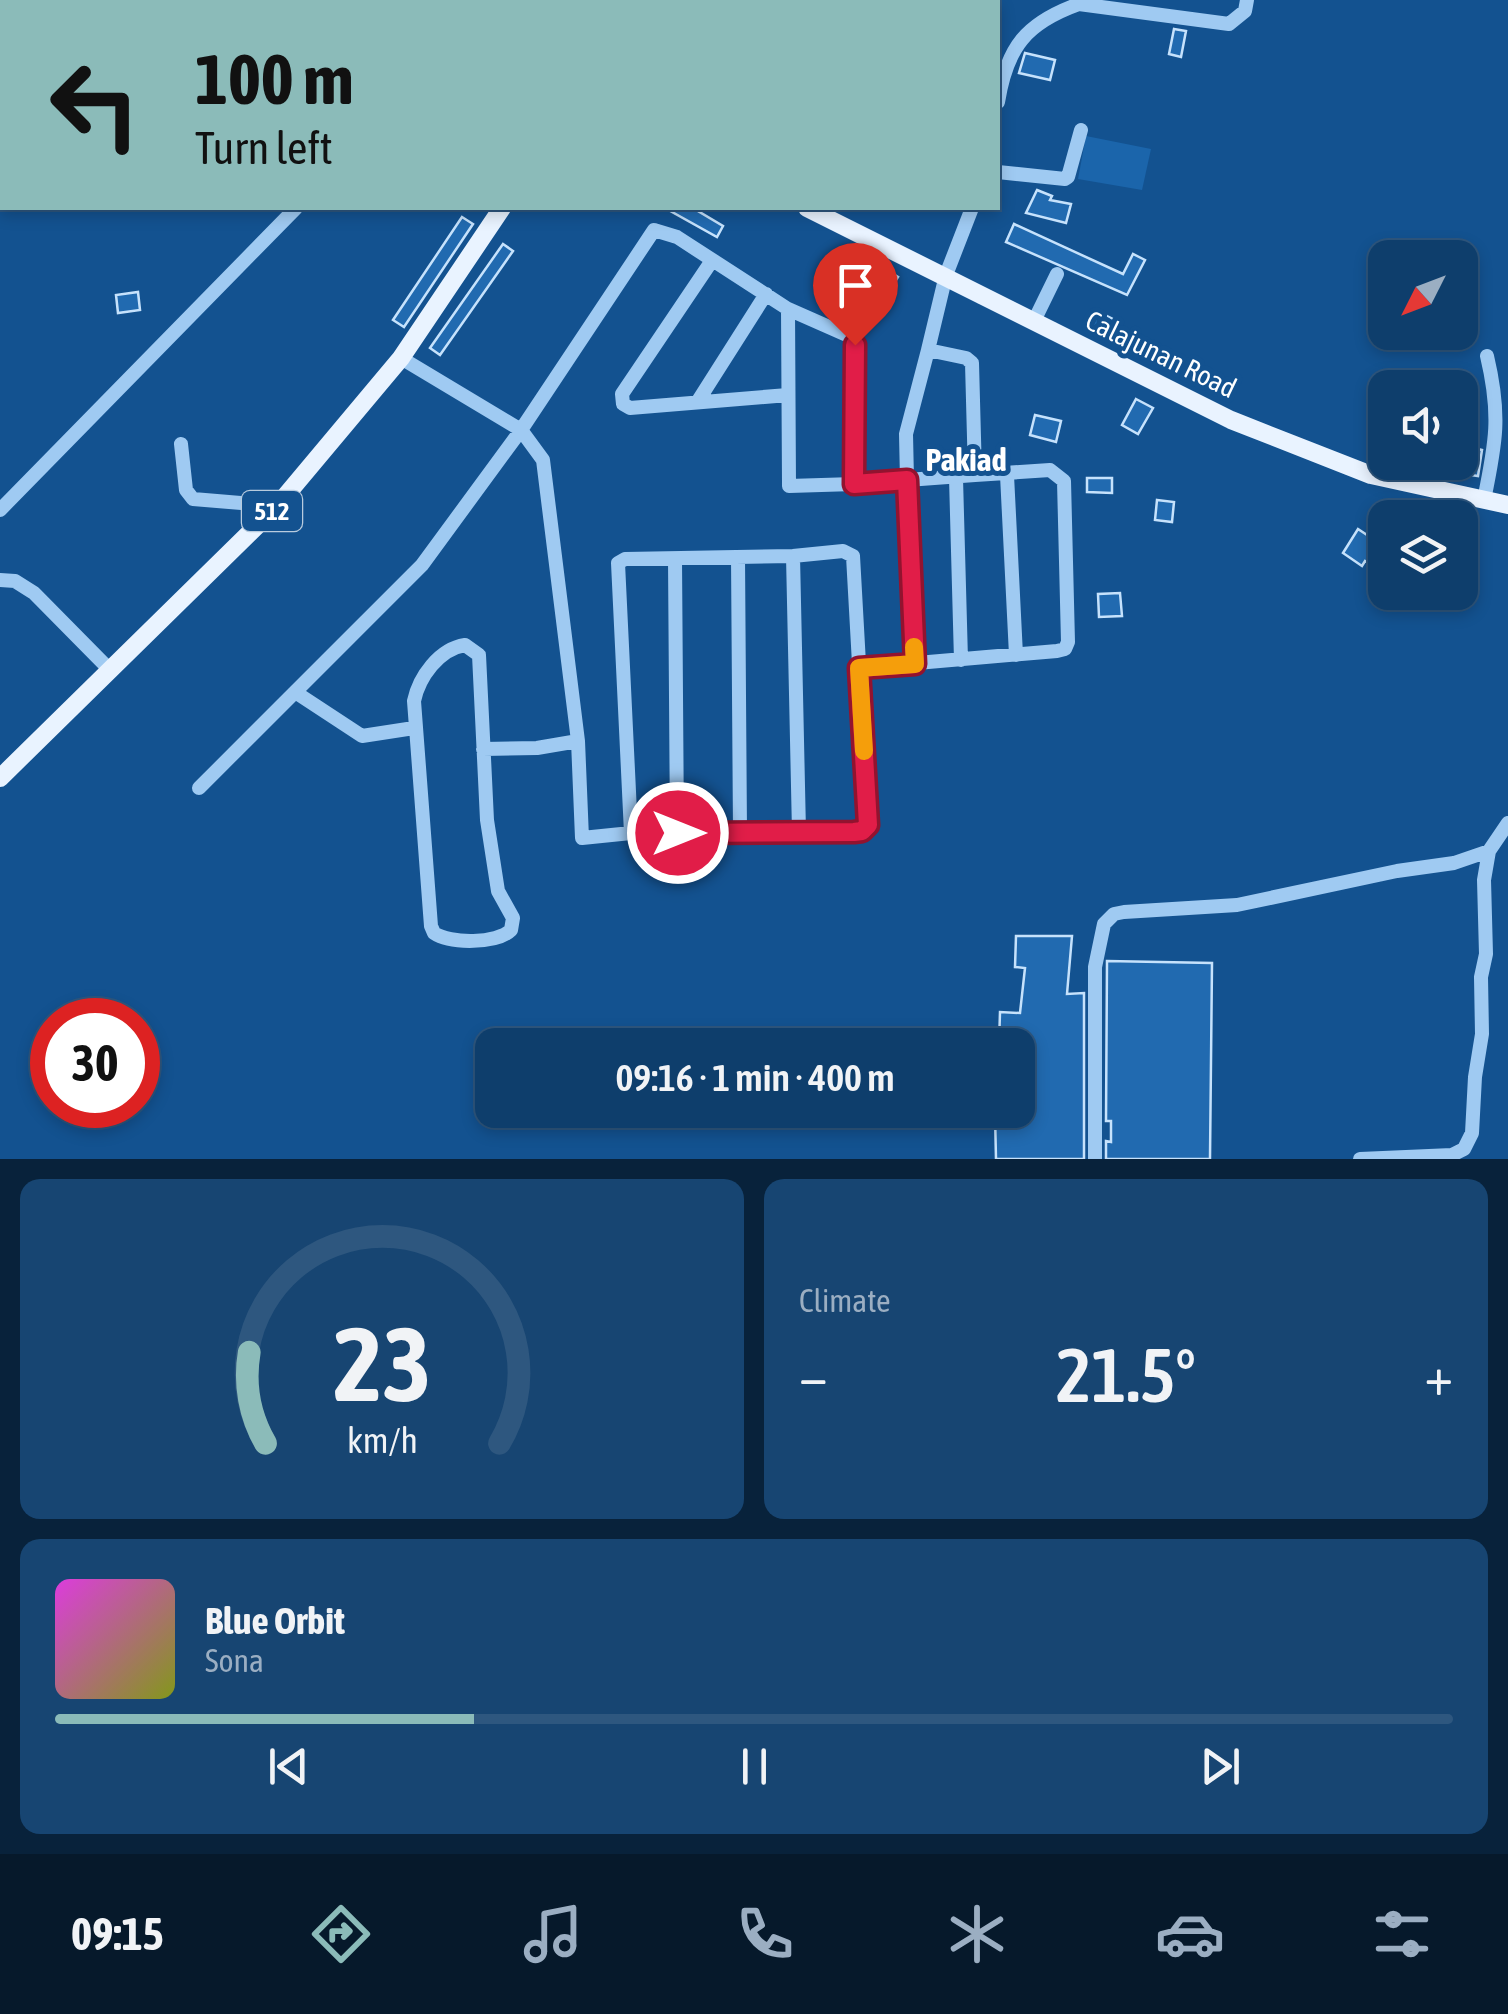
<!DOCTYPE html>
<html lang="en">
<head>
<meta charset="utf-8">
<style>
	:root { --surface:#0e3e6c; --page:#174572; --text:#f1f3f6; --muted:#9baec2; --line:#2e577f; --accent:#8bbbb9 }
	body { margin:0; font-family:"Asap Condensed",sans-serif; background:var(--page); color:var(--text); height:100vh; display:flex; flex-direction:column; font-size:38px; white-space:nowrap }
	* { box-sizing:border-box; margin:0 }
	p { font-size:32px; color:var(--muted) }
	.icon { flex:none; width:55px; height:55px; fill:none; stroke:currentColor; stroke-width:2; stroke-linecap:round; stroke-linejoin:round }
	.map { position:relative; height:1159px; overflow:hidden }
	.sheet { display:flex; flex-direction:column; gap:20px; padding:20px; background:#08223b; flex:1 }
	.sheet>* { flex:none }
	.hud { position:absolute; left:0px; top:0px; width:1000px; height:210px; box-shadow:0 5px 15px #0003,0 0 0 2px var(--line); background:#8bbbb9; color:#111; overflow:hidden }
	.needle { width:65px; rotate:228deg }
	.fabs { position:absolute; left:1368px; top:240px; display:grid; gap:20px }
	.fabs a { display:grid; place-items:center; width:110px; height:110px; border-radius:20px; background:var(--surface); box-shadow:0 5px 15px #0003,0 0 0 2px var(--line); font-size:50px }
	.speed { position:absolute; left:30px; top:998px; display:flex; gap:20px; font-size:50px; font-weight:700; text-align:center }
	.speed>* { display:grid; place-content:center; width:130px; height:130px; border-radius:50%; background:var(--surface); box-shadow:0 5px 15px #0003,0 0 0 2px var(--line); line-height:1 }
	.speed .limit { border:15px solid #d22; background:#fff; color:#111 }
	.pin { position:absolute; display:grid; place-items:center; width:85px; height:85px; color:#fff; margin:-102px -42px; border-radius:50% 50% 50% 0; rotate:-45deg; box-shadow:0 0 10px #0007 }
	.pin .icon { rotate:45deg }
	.me { position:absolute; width:110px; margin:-55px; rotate:90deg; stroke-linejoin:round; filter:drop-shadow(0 0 8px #0008) }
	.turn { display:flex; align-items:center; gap:35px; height:210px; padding:0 30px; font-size:45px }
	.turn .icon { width:130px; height:130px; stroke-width:2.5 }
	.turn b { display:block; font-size:70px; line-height:85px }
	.big { font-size:75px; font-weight:600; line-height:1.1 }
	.sheet .card { flex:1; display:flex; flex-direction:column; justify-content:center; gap:15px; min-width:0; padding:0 35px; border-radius:20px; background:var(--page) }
	.sheet .dial { align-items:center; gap:0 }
	.dial svg { height:260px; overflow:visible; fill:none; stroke:var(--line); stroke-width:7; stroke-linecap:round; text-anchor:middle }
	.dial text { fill:var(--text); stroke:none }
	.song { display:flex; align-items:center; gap:30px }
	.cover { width:120px; height:120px; border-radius:15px; background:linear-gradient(135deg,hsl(300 70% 55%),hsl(70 70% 35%)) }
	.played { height:10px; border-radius:5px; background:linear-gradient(90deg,var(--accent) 30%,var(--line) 30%) }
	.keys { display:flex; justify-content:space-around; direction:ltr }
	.heat { display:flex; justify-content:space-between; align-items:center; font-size:55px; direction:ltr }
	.sheet .tiles { flex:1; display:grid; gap:20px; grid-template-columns:1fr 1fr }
	.card:last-child { grid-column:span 2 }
	.trip { position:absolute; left:475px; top:1028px; width:560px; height:100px; border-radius:20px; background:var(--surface); box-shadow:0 5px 15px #0003,0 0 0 2px var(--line); font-weight:600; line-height:100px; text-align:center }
	.tabs { display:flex; height:160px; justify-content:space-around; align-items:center; background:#06192b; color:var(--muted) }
	.tabs .icon { width:70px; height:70px }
	.tabs .current { color:var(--accent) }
	.tabs b { font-size:45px; color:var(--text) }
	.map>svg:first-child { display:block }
	.green { fill:#1b65ab }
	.building { fill:#216ab0; stroke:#c6e2fc; stroke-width:2.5 }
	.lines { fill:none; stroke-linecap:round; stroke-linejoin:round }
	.minor { stroke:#9fcaf2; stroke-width:14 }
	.major { stroke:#e9f3ff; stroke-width:18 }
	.route-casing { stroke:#92132f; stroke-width:25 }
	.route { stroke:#e11d48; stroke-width:18 }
	.slow { stroke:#f59e0b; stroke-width:18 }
	.labels { text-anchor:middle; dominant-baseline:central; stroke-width:10; stroke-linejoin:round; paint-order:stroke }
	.shield { fill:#135290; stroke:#b8cbde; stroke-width:2.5 }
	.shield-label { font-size:25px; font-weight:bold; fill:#fff }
	.street-label { font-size:28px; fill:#fff; stroke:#135290 }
	.quarter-label { font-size:32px; font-weight:bold; fill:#fff; stroke:#135290 }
</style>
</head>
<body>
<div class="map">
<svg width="1508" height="1159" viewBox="0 0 1508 1159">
	<rect width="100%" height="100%" fill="#135290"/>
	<path class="green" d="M1086,136L1151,149L1142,190L1078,179Z"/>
	<path class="building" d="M1174,29L1186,31L1181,57L1169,54Z
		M1025,53L1055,60L1050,80L1019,73Z
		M1037,190L1052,196L1050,200L1071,204L1066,223L1026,213Z
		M665,208H700L698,211L723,226L717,237Z
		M462,217L473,224L404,327L393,320Z
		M1014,224L1123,274L1133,254L1145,260L1127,295L1006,242Z
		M503,244L513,251L440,355L430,348Z
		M865,257L898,277L876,312L843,292Z
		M138,292L140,310L118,313L116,295Z
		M1097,311L1115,320L1107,337L1089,329Z
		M1136,399L1153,408L1138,434L1122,425Z
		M1035,415L1061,421L1056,442L1030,435Z
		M1469,447L1482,450L1478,476L1464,474Z
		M1087,478H1112V493L1087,492Z
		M1157,500L1174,502L1172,522L1155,520Z
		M1358,529L1385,547V574L1365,561L1362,566L1343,553Z
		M1120,593L1122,616L1099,617L1098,594Z
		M1016,936H1072L1067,994L1084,993V1159H996L995,1114H1018V1045H999L1000,1012L1020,1013L1025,968L1015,967Z
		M1107,961L1212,963L1210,1159H1106V1141L1111,1142V1121H1106Z"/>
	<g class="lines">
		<path class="minor" d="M559,2V0
			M998,102C1007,47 1026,23 1079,4L1229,24L1245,11L1247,0
			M998,172L1065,179L1068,177L1081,130
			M711,262L622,394L623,404L630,408L788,395
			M1034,321L1057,274
			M928,350L906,434L907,480L975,475
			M401,358L521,430L543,460L578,741L582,838L631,833L862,831L868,825L853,556L843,551L793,556L625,559L618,563L631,833
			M698,401L766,294
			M181,444L186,490L193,499L277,506
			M1007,475L1016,655
			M956,478L961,660
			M854,484L907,480L915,664
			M1484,500C1496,442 1501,415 1487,356
			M0,510L296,208
			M793,556L799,832
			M738,557L740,832
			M675,559L677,833
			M0,580L15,581L34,593L109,669
			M465,645L479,655L487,820L498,891L513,918L511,930C497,944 450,944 434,933L431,926L414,701C419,677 439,649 465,645Z
			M859,668L1057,651L1065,649L1068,642L1064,481L1050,470L975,475L972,363L966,358L928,350L946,275L972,208
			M295,692L362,736L414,728
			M483,749L537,748L578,741
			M199,788L422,565L521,430L654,230L677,237L788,309L847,335L855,345L856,356L854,484L789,486L788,309
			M1095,1159V967L1104,924L1114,914L1124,912L1237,905L1397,871L1454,863L1489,851
			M1360,1159L1452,1155L1464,1149L1472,1133L1475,1077L1482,1034L1481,977L1486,954L1484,880L1489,851L1508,823"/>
		<path class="major" d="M384,0L389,2
			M727,2L732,0
			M807,208L1231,420L1371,475L1508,505
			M0,778L277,506L401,358L502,208"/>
	</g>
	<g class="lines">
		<g class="route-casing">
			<path id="route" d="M678,833L854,832L862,831L868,825L859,668L915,664L907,480L854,484L855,345"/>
		</g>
		<use href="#route" class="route"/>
		<path class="slow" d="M864,751L859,668L915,664L914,647"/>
	</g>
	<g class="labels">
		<rect class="shield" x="242" y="491" width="60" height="40" rx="8"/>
		<g class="shield-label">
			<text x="272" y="511">512</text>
		</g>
		<g class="street-label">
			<text transform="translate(1161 354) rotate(26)">Calajunan Road</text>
		</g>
		<g class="quarter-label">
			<text x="966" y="459">Pakiad</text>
		</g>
	</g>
</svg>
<div class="fabs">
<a><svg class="needle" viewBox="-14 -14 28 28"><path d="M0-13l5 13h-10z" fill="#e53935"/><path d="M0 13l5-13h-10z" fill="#9baec2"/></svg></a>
<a><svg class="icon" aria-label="sound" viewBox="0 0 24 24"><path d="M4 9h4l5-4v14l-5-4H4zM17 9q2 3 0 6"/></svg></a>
<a><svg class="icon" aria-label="layers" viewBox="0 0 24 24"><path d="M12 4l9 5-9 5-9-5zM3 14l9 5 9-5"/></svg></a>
</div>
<div class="speed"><div class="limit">30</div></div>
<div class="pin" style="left:855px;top:345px;background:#d93025"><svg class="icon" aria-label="arrive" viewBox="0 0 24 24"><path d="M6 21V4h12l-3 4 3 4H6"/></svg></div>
<svg class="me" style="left:678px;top:833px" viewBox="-20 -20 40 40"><circle r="17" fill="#e11d48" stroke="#fff" stroke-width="3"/><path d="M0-11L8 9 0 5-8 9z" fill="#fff"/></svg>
<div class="trip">09:16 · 1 min · 400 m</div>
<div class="hud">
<div class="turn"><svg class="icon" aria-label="left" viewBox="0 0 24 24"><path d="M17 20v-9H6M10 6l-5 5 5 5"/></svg><div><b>100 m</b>Turn left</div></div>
</div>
</div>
<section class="sheet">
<div class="tiles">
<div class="card dial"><svg viewBox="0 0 100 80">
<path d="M14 69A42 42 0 1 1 86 69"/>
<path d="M14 69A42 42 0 0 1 9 41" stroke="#8bbbb9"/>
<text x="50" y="56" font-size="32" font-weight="700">23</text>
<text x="50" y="72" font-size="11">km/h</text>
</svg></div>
<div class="card"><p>Climate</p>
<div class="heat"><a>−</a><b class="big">21.5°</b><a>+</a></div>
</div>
<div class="card">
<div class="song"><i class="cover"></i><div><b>Blue Orbit</b><p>Sona</p></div></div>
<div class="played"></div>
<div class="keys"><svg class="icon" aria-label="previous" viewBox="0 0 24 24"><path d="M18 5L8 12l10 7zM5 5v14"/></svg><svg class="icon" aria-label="pause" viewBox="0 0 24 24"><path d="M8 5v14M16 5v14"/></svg><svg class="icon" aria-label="next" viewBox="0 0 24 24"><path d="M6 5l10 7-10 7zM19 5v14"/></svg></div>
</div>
</div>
</section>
<nav class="tabs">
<b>09:15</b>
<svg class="icon current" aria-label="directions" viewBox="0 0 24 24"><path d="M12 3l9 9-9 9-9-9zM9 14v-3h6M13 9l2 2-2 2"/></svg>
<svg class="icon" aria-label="music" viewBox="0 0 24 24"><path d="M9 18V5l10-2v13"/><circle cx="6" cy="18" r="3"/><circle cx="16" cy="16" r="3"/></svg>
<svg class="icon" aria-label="phone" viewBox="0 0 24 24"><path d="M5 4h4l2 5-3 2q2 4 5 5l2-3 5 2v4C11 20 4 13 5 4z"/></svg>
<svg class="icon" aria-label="climate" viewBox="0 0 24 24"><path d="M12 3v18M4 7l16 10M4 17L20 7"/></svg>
<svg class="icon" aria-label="car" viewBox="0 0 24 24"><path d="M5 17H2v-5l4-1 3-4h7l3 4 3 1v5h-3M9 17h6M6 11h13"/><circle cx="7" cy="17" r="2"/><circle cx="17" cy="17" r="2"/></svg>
<svg class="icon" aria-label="filters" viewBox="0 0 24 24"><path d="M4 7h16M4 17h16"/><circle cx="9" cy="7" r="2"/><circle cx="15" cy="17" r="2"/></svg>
</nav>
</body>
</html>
